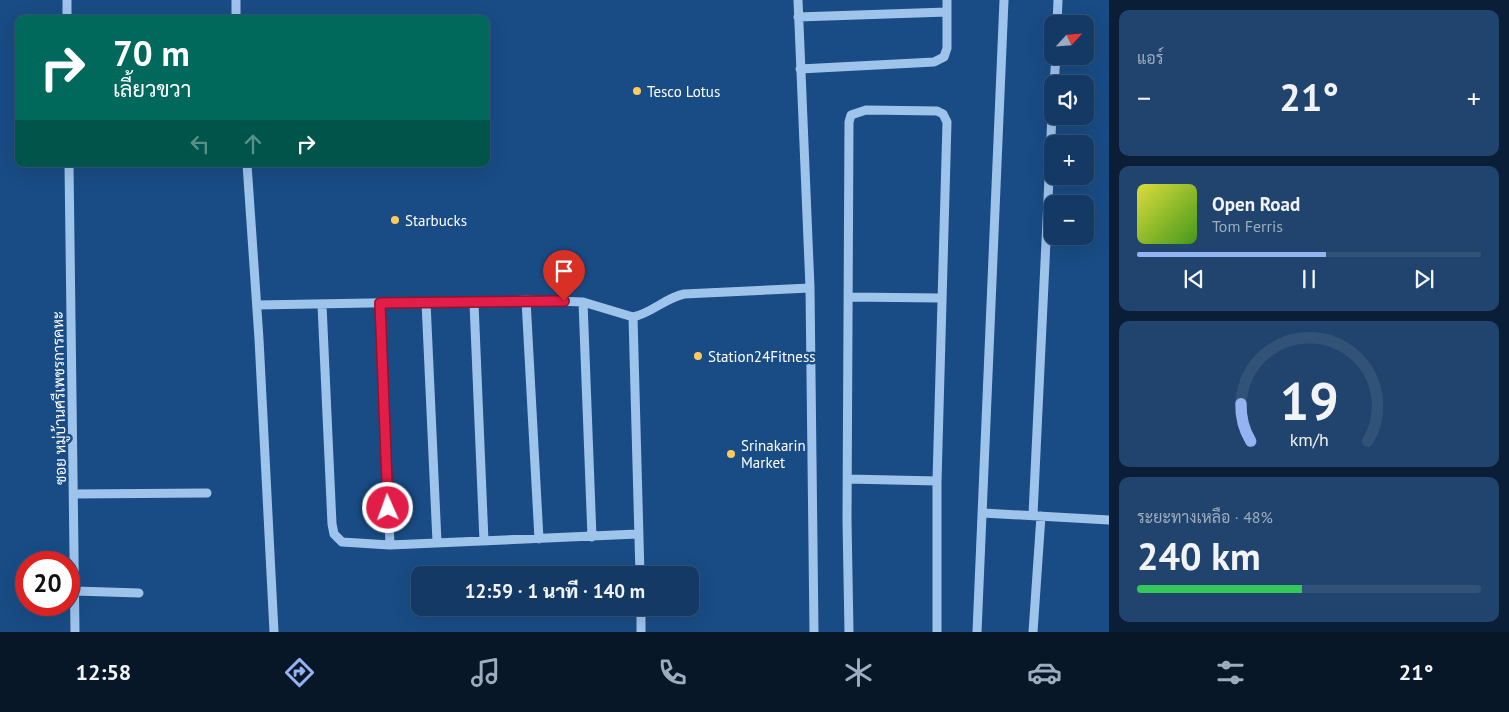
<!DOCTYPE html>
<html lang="th">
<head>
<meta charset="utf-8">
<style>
	:root { --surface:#133964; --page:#20446d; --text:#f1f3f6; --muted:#9dacbf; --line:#325378; --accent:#95b2f1 }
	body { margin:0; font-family:"PT Sans",Sarabun,sans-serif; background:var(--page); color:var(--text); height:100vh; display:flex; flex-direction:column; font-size:19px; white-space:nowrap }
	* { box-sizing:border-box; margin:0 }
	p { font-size:16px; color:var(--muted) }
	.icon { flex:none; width:28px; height:28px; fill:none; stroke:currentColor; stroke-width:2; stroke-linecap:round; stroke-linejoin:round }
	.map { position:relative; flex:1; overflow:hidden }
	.drawer { display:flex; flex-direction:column; gap:10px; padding:10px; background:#0a1f37; width:400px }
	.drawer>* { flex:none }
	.guide { position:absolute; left:15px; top:15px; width:475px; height:152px; border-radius:10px; box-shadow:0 5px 20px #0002,0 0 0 1px var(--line); background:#00695c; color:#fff; overflow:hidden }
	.needle { width:32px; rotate:64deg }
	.controls { position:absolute; left:1044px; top:15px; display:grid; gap:10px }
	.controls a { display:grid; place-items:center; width:50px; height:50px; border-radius:10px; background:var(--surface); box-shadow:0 5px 20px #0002,0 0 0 1px var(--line); font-size:25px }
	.speed { position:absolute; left:15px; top:551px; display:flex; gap:10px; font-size:25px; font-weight:700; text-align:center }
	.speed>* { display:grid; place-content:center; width:65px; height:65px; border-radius:50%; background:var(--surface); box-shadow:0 5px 20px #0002,0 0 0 1px var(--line); line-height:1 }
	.speed .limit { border:8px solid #d22; background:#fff; color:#111 }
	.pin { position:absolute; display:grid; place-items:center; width:42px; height:42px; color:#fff; margin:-51px -21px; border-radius:50% 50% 50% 0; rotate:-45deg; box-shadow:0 0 5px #0007 }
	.pin .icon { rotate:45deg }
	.me { position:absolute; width:55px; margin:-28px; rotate:358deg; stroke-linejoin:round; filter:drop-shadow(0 0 4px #0008) }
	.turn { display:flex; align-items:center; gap:18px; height:105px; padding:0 15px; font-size:22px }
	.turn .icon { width:65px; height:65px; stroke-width:2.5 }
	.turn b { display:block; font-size:35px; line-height:42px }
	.lanes { display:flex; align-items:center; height:48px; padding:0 15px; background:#0003; justify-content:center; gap:25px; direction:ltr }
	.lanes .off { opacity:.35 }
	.big { font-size:38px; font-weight:800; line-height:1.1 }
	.drawer .tile { flex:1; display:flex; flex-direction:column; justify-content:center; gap:8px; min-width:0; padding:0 18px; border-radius:10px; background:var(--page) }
	.drawer .dial { align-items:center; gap:0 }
	.dial svg { height:130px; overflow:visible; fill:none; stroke:var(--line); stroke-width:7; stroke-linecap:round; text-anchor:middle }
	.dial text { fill:var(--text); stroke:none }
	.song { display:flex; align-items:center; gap:15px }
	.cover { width:60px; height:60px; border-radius:8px; background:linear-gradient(135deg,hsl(60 70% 55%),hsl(100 70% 35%)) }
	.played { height:5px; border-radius:2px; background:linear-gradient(90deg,var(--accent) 55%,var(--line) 55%) }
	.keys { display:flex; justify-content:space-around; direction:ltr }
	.heat { display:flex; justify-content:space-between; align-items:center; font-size:28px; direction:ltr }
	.charge { height:8px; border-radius:4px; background:linear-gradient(90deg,#34c759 48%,var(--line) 0) }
	.trip { position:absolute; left:411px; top:566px; width:288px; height:50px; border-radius:10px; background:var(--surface); box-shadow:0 5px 20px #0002,0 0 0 1px var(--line); font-weight:800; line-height:50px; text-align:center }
	.menu { display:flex; height:80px; justify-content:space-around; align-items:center; background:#081728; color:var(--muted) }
	.menu .icon { width:35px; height:35px }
	.menu .active { color:var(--accent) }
	.menu b { font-size:22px; color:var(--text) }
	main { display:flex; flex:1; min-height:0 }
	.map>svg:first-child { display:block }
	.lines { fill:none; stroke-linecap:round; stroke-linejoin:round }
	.minor { stroke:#9fc4ec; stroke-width:9 }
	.route-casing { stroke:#92132f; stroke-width:12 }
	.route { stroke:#e11d48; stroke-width:9 }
	.poi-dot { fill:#ffca5a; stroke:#194c85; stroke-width:2 }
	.labels { text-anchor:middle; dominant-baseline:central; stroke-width:5; stroke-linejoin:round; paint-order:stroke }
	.poi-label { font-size:15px; fill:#fff; stroke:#194c85; text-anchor:start }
	.street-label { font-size:15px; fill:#fff; stroke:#194c85 }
</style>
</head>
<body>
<main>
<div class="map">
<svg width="1109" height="632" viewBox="0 0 1109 632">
	<rect width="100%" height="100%" fill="#194c85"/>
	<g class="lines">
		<path class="minor" d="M67,0V19
			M236,0V19
			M798,17L947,12
			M1057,24L1058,0
			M800,69L934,62L944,57L947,48V0
			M1054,84L1056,56
			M69,164L75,632
			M247,164L259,339L274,632
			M810,288L814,632
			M848,297L941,298
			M526,300L539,539
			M426,302L437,542
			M583,302L592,537
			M380,303L390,545
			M474,303L484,541
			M257,305L426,302L474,303L526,300L583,302L633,317
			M322,305L332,524L334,534L342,542L390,545L637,534
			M848,479L937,481
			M74,494L207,493
			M983,513L1109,520
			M1033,515L1052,115
			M640,575L633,317C652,313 665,298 684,294L810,288L798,0
			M75,591L139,593
			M641,608V632
			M849,632L847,520L849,122L851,115L866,110L937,111L943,114L947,122L937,481V632
			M977,632L1004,0
			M1033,632L1041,516"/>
	</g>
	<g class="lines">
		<g class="route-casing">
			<path id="route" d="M388,508L380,303L564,301"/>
		</g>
		<use href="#route" class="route"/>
	</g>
	<g class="poi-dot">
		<circle cx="637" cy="91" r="5"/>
		<circle cx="395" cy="220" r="5"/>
		<circle cx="698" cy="356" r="5"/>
		<circle cx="731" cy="454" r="5"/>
	</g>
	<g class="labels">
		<g class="poi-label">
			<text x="647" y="91">Tesco Lotus</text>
			<text x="405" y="220">Starbucks</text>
			<text x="708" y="356">Station24Fitness</text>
			<text x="741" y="445">Srinakarin<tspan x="741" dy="17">Market</tspan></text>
		</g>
		<g class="street-label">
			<text transform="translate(59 398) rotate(-91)">ซอย หมู่บ้านศรีเพชรการคหะ</text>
		</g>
	</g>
</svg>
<div class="controls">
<a><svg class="needle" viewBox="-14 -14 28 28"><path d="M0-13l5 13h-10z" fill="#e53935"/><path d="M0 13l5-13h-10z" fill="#9dacbf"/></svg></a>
<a><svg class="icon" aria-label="sound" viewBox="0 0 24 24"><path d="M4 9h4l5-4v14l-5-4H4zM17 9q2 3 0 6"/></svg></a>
<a>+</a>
<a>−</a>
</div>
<div class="speed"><div class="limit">20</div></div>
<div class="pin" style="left:564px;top:301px;background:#d93025"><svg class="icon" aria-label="arrive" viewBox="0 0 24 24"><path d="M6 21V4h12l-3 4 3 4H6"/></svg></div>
<svg class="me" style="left:388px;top:508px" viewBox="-20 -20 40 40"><circle r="17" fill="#e11d48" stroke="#fff" stroke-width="3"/><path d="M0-11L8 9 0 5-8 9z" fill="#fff"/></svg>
<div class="trip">12:59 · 1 นาที · 140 m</div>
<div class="guide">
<div class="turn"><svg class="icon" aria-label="right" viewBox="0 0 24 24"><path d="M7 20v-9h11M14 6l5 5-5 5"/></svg><div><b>70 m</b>เลี้ยวขวา</div></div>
<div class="lanes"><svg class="icon off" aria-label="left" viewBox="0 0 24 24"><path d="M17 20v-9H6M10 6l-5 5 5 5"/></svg><svg class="icon off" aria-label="ahead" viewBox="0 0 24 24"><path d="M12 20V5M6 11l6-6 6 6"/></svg><svg class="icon" aria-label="right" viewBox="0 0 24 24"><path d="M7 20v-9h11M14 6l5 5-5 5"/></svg></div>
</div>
</div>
<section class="drawer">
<div class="tile"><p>แอร์</p>
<div class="heat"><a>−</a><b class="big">21°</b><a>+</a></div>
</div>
<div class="tile">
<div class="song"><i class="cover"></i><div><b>Open Road</b><p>Tom Ferris</p></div></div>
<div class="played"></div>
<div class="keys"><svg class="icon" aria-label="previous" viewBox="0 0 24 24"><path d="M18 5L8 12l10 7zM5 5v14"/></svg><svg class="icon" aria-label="pause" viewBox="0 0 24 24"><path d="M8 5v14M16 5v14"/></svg><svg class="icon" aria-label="next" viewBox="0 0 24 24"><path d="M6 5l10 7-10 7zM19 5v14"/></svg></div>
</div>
<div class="tile dial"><svg viewBox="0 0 100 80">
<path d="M14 69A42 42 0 1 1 86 69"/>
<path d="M14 69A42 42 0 0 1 8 46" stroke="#95b2f1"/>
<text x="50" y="56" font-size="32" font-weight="700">19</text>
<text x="50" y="72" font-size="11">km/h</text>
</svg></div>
<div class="tile"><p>ระยะทางเหลือ · 48%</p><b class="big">240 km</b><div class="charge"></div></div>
</section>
</main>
<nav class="menu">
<b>12:58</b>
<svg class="icon active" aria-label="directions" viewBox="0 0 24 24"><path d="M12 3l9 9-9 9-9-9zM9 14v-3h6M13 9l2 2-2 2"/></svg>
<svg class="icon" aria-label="music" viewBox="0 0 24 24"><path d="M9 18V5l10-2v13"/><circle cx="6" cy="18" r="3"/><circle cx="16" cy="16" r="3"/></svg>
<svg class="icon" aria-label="phone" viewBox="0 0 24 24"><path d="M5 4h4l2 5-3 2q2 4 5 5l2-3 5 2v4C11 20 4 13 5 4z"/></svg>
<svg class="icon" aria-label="climate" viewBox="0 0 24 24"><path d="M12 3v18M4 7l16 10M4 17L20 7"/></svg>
<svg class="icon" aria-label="car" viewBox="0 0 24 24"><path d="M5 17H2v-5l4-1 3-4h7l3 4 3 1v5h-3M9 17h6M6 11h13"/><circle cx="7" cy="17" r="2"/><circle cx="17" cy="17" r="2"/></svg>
<svg class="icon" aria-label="filters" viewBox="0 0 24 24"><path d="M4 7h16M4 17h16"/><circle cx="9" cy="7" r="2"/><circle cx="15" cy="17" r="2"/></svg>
<b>21°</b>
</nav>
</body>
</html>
